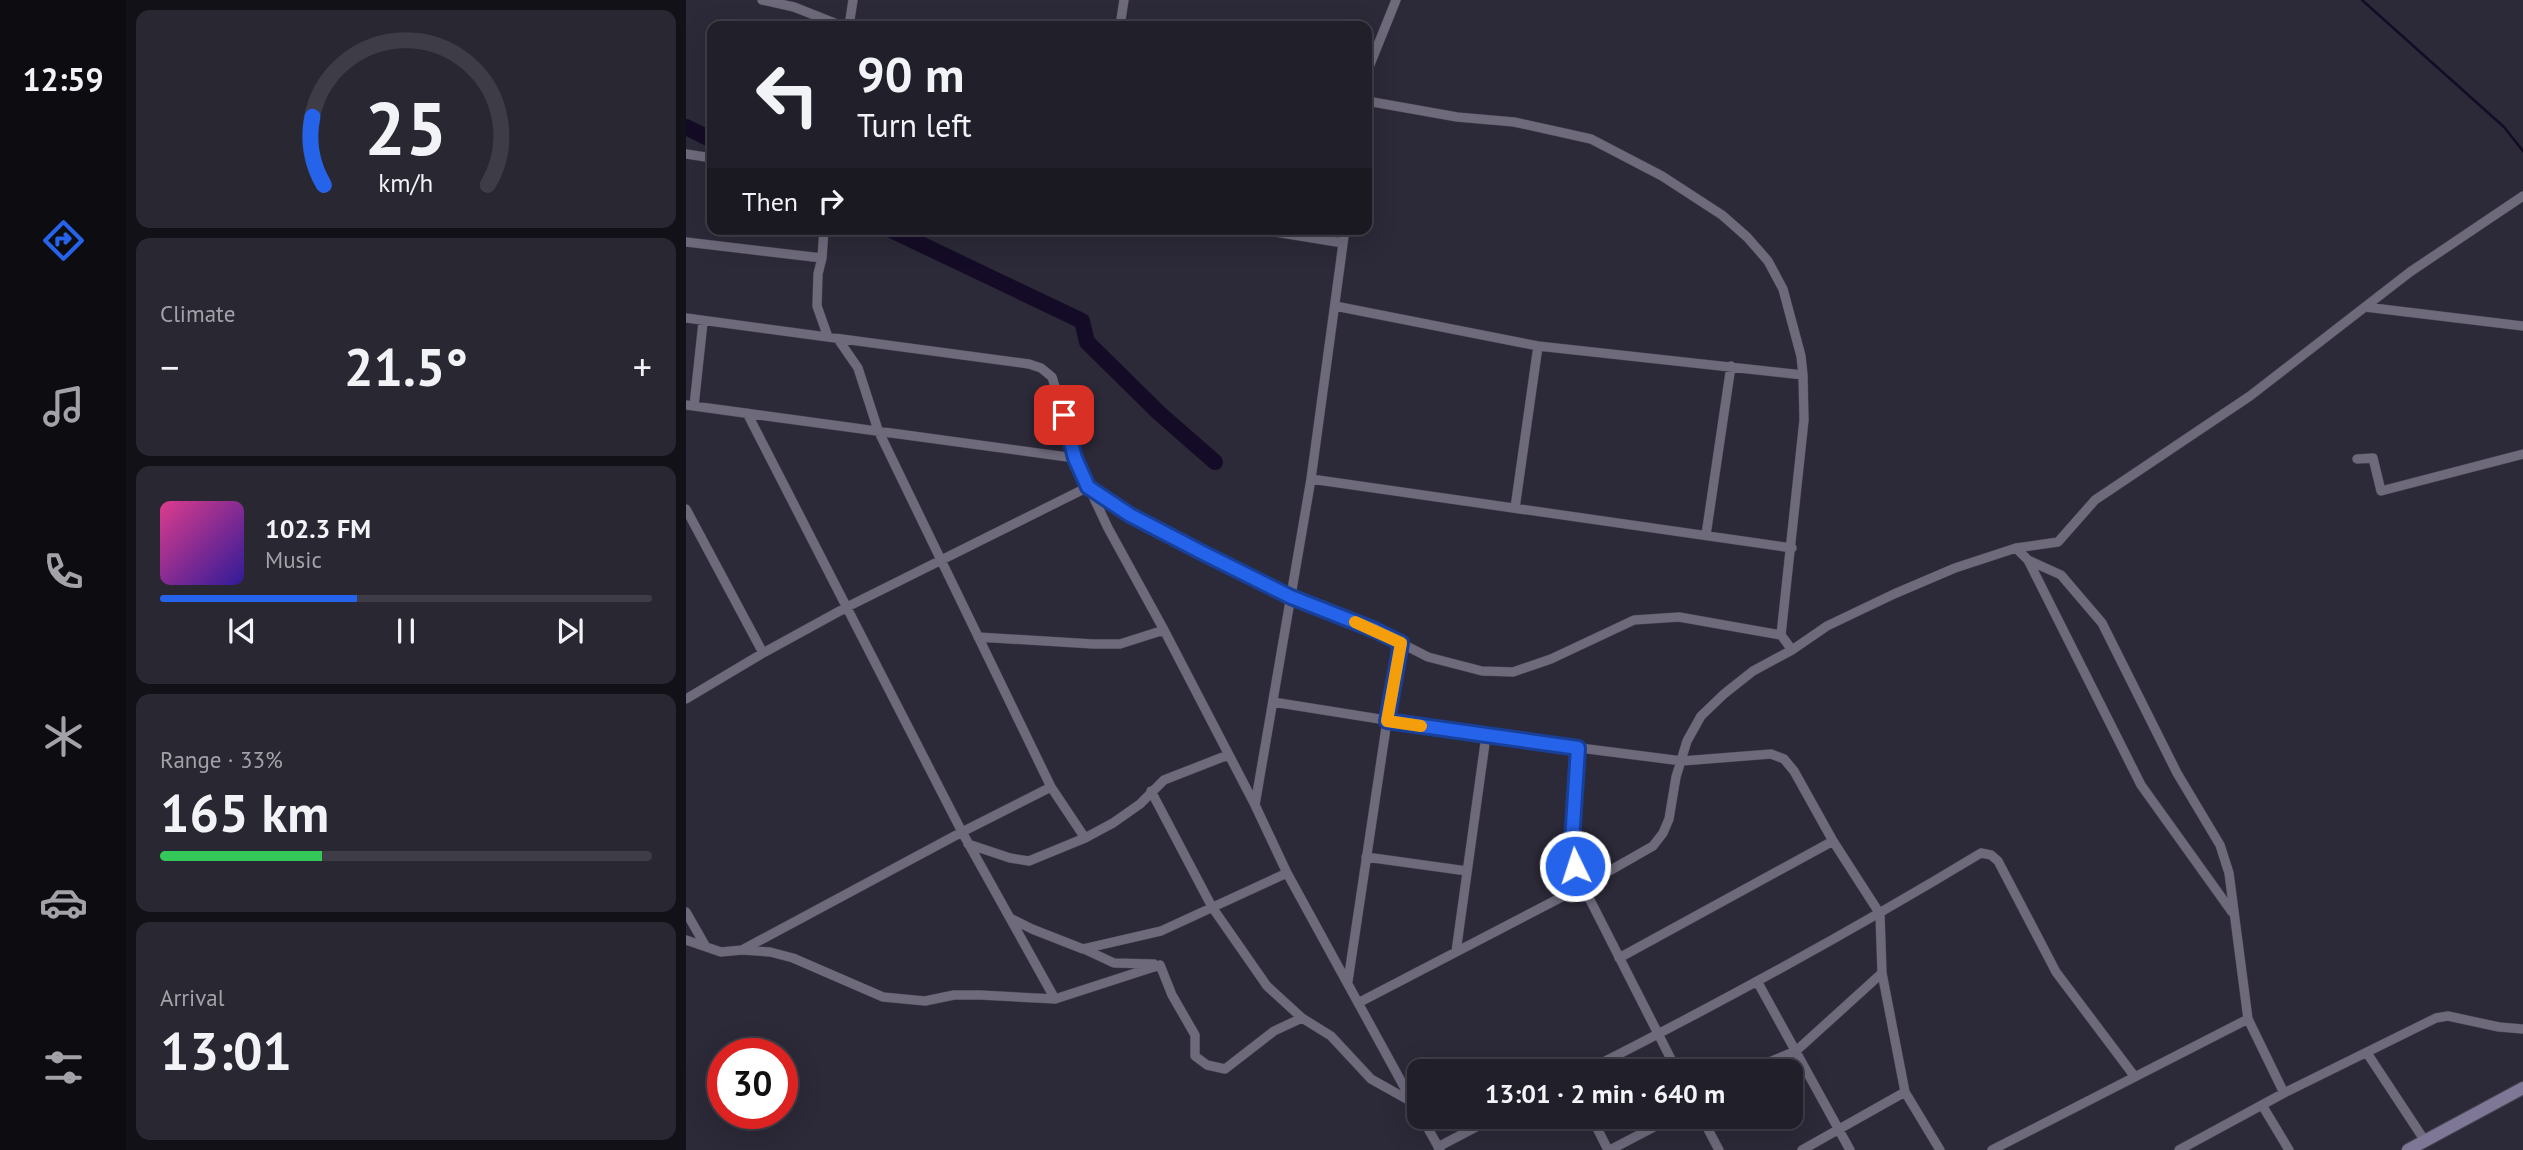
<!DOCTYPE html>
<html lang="en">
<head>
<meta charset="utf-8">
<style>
	:root { --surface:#211f2a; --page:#292732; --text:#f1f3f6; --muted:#a2a2a8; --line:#3e3d47; --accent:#2563eb }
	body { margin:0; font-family:"PT Sans",sans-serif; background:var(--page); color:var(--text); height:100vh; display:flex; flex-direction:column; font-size:26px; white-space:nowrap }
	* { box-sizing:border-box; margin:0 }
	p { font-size:23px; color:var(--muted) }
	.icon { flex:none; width:38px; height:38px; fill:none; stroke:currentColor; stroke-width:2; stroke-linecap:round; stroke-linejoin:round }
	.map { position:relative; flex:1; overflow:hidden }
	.drawer { display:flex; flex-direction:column; gap:10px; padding:10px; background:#121117; width:560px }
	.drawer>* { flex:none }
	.guide { position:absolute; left:21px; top:21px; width:665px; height:214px; border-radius:14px; box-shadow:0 7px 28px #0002,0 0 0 2px var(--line); background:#211f2a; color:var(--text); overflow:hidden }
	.speed { position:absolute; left:21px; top:1038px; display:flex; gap:14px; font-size:35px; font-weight:700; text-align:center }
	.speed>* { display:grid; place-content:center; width:91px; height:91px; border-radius:50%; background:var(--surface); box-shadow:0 7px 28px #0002,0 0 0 2px var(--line); line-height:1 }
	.speed .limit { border:10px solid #d22; background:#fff; color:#111 }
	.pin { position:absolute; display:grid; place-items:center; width:60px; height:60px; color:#fff; margin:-30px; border-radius:14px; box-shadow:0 4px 10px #0006 }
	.me { position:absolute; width:77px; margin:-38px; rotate:356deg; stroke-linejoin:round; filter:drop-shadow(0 0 5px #0008) }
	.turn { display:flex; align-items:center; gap:24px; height:147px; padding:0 35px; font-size:32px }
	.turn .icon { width:91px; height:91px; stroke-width:2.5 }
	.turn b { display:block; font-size:49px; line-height:60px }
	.then { display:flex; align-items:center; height:66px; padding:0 35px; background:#0003; gap:14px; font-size:26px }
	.big { font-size:52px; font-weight:600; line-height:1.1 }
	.drawer .card { flex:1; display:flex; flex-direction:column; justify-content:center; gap:10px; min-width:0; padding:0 24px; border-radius:14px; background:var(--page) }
	.drawer .dial { align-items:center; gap:0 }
	.dial svg { height:182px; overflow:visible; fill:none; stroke:var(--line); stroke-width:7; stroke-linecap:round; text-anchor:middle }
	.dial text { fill:var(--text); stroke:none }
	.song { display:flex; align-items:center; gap:21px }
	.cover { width:84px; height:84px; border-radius:10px; background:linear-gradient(135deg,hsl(330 70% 55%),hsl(250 70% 35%)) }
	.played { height:7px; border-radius:4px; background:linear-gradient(90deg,var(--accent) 40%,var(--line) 40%) }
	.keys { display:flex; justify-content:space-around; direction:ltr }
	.heat { display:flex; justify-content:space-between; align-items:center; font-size:38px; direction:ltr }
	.charge { height:10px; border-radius:5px; background:linear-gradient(90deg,#34c759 33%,var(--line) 0) }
	.trip { position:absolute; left:721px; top:1059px; width:396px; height:70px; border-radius:14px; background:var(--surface); box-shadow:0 7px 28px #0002,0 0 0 2px var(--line); font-weight:600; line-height:70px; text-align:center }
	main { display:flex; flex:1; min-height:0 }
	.tab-bar { display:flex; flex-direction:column; width:126px; justify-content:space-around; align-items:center; background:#0d0c11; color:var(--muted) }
	.tab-bar .icon { width:49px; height:49px }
	.tab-bar .selected { color:var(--accent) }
	.tab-bar b { font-size:32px; color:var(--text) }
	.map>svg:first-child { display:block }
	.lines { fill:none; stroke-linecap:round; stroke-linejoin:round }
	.stream { stroke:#140c26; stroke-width:2.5 }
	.river { stroke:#140c26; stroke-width:16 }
	.street-casing { stroke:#494653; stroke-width:10 }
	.secondary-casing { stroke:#494653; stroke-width:14 }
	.street { stroke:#6e6a7c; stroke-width:9 }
	.secondary { stroke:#7e7796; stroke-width:12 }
	.route-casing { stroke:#184099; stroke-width:18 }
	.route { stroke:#2563eb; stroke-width:12 }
	.slow { stroke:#f59e0b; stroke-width:12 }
</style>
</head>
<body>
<main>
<nav class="tab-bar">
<b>12:59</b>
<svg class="icon selected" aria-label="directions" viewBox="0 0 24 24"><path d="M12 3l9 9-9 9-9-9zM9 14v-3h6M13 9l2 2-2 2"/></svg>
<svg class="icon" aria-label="music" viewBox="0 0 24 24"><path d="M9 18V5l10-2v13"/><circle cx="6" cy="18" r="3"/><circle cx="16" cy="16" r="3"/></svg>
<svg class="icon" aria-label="phone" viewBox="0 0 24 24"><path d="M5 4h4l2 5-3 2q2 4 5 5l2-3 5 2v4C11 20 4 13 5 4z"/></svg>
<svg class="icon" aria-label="climate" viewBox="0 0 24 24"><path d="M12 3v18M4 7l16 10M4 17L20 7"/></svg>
<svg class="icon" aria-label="car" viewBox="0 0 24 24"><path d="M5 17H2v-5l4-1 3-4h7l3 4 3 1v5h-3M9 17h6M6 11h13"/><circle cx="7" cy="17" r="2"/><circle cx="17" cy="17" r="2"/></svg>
<svg class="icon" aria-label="filters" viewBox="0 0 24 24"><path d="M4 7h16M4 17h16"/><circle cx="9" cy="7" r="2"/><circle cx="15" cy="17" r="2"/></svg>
</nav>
<section class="drawer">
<div class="card dial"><svg viewBox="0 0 100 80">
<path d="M14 69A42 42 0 1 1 86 69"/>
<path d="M14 69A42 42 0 0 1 9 39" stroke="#2563eb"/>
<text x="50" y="56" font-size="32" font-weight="700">25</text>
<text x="50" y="72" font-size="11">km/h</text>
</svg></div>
<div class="card"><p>Climate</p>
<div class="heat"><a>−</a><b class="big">21.5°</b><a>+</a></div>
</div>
<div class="card">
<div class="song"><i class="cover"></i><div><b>102.3 FM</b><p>Music</p></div></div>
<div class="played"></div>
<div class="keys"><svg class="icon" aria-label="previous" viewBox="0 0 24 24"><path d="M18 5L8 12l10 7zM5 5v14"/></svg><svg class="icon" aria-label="pause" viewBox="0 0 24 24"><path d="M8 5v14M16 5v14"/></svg><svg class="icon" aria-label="next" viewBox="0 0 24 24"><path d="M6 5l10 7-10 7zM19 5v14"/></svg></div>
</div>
<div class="card"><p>Range · 33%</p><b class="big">165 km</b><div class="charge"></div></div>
<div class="card"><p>Arrival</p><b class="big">13:01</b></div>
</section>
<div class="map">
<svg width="1837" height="1150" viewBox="0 0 1837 1150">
	<rect width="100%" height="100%" fill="#2c2938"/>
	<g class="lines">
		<path class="stream" d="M1676,0L1818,127L1837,151"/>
		<path class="river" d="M0,127L26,140
			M203,229L396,321L401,342L473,413L529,462"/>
		<g class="street-casing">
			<path id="street" d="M76,0L108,7L156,26
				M163,26L167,0
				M434,26L438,0
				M681,72L710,0
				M681,101L771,117L828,122L905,139L976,176L1036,215L1061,237L1082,261L1097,289L1115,356L1117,375L1118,420L1095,635L1106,650
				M0,154L26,158
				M138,229L136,258L132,274L131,306L142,337
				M570,229L657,243
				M0,242L136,258
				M649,306L852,346L1117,375
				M1679,307L1837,326
				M0,318L343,364L355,368L366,377L384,435L389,458L422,528L478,630L569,805L601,873L733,1114
				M152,339L172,368L192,430L365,787L399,838
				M0,405L389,458
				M8,406L17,322
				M61,413L276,832L369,999
				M1671,459L1687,458L1695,491L1837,454
				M625,479L1106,548
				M829,508L852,346
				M0,509L77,653
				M1020,535L1045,366
				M1330,548L1342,560L1375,575L1416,623L1491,773L1534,845L1543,873L1562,1019
				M1342,560L1455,785L1546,912
				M292,637L407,644H434L478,630
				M0,699L77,653L161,607L402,487L444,515L605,597L689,630L742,657L796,671L827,672L865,659L948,620L993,617L1095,635
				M587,702L800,736L996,761L1085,754L1098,759L1108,771L1147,841L1194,914L1196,973L1219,1092L1254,1150
				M892,748C889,795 879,842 897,886L991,1071
				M465,791L526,907L581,986L616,1018L645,1036L685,1079L726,1102
				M569,805L625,479L659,229
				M282,844L324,858L343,861L399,838L427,823L454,804L478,780L542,755
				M680,857L781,871
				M0,912L20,947
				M324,918L346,929L397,949L475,931L601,873
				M0,940L35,952L56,950L276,832L365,787
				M398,949L428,963L468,964
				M56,950L84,952L107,958L197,997L239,1001L268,995H294L369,999L474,965
				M770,952L800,736
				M933,958L1147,841
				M474,965L486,995L509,1035V1056L521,1065L539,1069L588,1031L616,1018
				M662,981L701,721L715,644
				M1071,981L1164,1150
				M672,1003L897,886L967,846L977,833L983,819L990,777L1001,741L1015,716L1038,694L1067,671L1106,650L1141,626L1208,594L1269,568L1330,548L1372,542L1409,500L1564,396L1724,272L1837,196
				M1681,1053L1739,1141
				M900,1071C1034,1003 1166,931 1295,853L1305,855L1312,861L1370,972L1449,1077
				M1061,1071L1110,1051L1196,973
				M1576,1105L1603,1150
				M735,1116L754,1150
				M905,1116L922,1150
				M1015,1116L1033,1150
				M752,1147L811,1116
				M924,1150L989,1116
				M1116,1150L1219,1092
				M1306,1150L1562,1019L1598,1093
				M1493,1150L1598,1093L1750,1018L1762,1016L1813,1027L1837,1029"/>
		</g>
		<g class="secondary-casing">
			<path id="secondary" d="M1722,1150L1837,1088"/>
		</g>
		<use href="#street" class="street"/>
		<use href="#secondary" class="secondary"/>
	</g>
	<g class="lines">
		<g class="route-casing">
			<path id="route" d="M378,415L389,458L402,487L444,515L517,553L605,597L689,630L715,643L701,721L892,748L886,841L889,866"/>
		</g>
		<use href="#route" class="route"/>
		<path class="slow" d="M669,622L715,643L701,721L735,726"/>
	</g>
</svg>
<div class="speed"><div class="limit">30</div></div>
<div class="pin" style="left:378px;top:415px;background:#d93025"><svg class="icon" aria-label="arrive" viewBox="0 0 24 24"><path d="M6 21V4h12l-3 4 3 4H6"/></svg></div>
<svg class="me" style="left:889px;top:866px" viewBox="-20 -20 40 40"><circle r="17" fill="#2563eb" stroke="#fff" stroke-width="3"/><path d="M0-11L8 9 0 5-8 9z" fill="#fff"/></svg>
<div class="trip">13:01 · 2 min · 640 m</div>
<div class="guide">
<div class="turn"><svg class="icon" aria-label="left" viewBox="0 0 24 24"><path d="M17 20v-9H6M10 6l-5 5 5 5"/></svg><div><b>90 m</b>Turn left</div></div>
<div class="then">Then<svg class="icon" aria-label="right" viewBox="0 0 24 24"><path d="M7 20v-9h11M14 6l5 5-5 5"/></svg></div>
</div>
</div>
</main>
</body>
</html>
